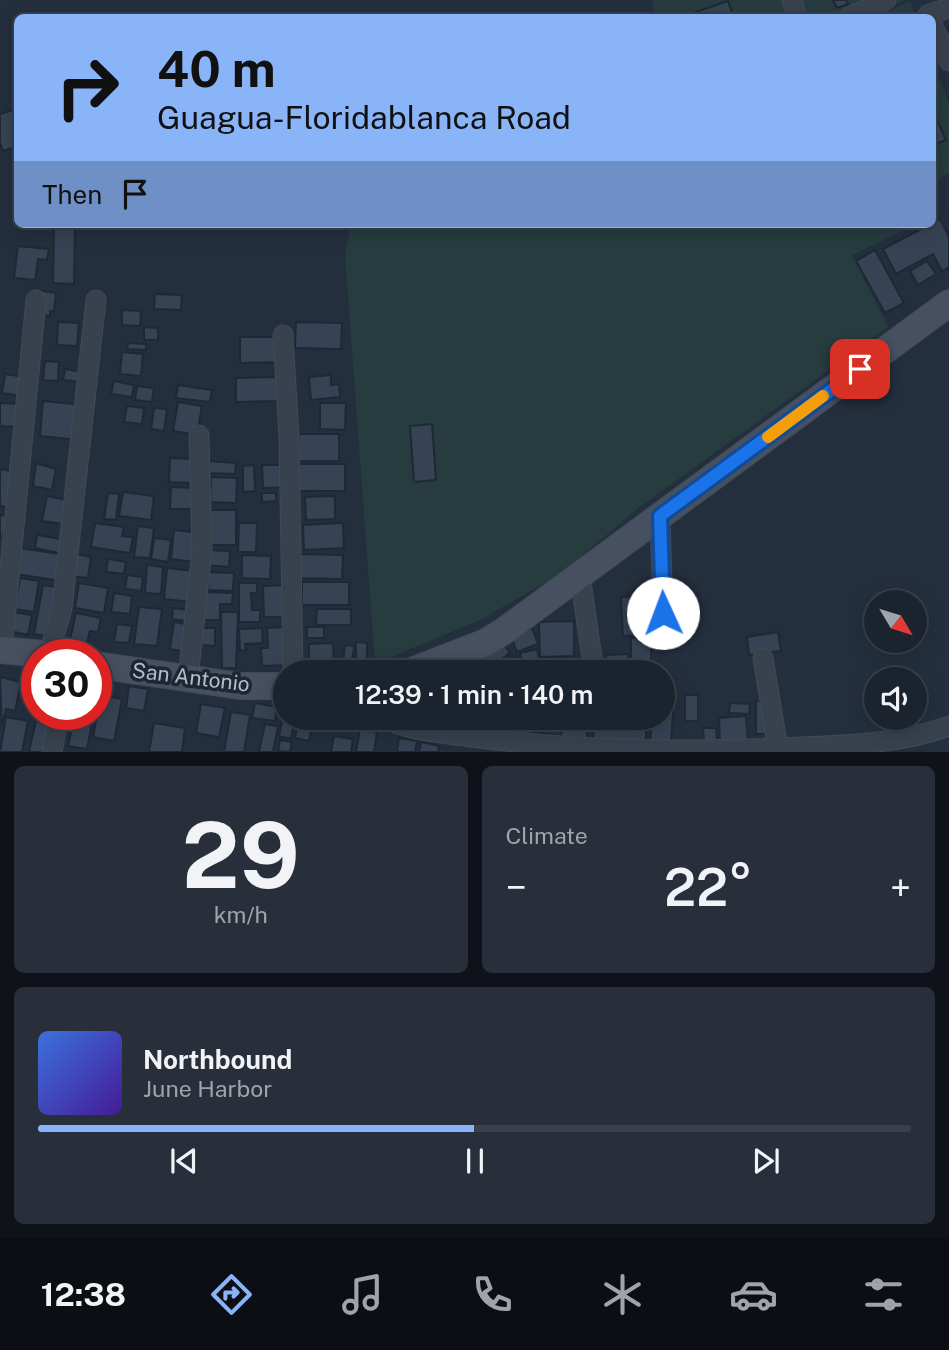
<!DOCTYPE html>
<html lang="en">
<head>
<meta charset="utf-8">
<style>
	:root { --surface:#1b232e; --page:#282f3a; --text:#f1f3f6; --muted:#a0a4aa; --line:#39404a; --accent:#8ab4f8 }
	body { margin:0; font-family:"Public Sans",sans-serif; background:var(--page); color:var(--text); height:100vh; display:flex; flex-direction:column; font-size:26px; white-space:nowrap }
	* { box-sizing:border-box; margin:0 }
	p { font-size:23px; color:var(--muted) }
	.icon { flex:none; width:38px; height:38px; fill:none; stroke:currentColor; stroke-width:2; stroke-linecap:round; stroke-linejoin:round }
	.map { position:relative; height:752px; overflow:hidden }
	.drawer { display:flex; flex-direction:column; gap:14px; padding:14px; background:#0f1319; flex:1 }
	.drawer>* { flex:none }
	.banner { position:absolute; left:14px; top:14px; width:922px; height:214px; border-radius:10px; box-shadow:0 4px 18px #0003,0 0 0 2px var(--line); background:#8ab4f8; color:#111; overflow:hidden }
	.needle { width:46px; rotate:128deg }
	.buttons { position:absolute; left:864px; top:590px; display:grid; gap:14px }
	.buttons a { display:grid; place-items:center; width:63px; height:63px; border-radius:50%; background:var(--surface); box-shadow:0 4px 18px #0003,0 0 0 2px var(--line); font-size:35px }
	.speed { position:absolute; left:21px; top:639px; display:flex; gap:14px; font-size:35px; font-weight:700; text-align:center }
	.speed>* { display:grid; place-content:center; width:91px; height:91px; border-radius:50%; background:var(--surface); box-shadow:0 4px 18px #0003,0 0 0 2px var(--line); line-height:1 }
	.speed .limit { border:10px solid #d22; background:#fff; color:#111 }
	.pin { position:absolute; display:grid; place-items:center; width:60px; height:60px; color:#fff; margin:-30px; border-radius:14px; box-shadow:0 4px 10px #0006 }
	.me { position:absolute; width:77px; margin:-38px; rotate:358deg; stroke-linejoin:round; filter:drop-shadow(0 0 5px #0008) }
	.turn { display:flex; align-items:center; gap:24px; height:147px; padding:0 28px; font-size:32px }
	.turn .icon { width:91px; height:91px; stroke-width:2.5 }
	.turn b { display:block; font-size:49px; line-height:60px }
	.then { display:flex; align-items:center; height:66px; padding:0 28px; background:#0003; gap:14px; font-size:26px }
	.big { font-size:52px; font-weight:600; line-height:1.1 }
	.drawer .widget { flex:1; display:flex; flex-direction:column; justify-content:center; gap:10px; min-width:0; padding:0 24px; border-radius:10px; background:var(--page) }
	.drawer .dial { align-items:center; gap:0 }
	.dial b { font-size:91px; line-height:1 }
	.song { display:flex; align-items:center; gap:21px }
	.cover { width:84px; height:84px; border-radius:10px; background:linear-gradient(135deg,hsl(220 70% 55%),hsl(260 70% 35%)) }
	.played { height:7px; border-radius:4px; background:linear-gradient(90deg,var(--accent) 50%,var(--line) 50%) }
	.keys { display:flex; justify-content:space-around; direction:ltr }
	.heat { display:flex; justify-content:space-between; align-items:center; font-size:38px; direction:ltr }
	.drawer .tiles { flex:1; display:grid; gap:14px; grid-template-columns:1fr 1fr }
	.widget:last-child { grid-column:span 2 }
	.trip { position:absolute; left:273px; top:660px; width:402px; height:70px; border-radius:35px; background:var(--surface); box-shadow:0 4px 18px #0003,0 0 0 2px var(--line); font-weight:600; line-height:70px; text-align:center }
	.tab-bar { display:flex; height:112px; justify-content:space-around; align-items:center; background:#0b0e12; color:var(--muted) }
	.tab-bar .icon { width:49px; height:49px }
	.tab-bar .current { color:var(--accent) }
	.tab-bar b { font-size:32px; color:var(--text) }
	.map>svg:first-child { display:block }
	.green { fill:#263c3f }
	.building { fill:#364354; stroke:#1f2835; stroke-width:2 }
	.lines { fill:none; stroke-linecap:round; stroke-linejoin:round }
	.street-casing { stroke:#414a57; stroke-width:21 }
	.secondary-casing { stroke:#414a57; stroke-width:28 }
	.street { stroke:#38414e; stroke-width:19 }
	.secondary { stroke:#465061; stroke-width:26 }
	.route-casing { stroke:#114b97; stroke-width:18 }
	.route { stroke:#1a73e8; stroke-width:12 }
	.slow { stroke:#f59e0b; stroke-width:12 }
	.labels { text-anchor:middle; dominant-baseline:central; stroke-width:7; stroke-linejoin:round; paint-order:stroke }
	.street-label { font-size:21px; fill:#b4bcc9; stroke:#1d2633 }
</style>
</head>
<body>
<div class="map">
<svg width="949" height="752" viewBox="0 0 949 752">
	<rect width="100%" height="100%" fill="#242f3e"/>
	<path class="green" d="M653,0H904L869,18L653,17Z
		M910,1L916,17H877Z
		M933,61L949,104V173L933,181Z
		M351,224H917L852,255L888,327L637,509L562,573L480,620L375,664L345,255Z"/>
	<path class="building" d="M833,0H846L848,4L837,8Z
		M728,1L734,18H681V17Z
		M13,110L18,124V146L3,151L0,142V114Z
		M933,110L946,140L933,145Z
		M940,219L949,237V267L942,271L933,254L896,274L883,249Z
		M54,225L75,226L74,284L53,283Z
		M18,246L49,249L47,260L38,259L35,280L14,278Z
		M875,250L904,303L885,313L856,261Z
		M927,261L936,274L918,285L910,271Z
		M42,291L56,293L54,311H50V316L40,315Z
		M155,294L182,295L181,310L154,309Z
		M122,310L141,311L140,326L122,325Z
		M58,322L79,323L77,346L57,345Z
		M296,322L342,323L341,349L295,348Z
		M144,327L158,328V340H144Z
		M240,337H280V362L240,363Z
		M128,343L146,344V350L127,349Z
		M122,352L143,354L141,376L120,374Z
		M45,361L59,362L58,381L43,380Z
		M65,369L83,372L82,382L63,380Z
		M5,374L25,377L22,396L2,393Z
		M331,375V385L339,384L340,397L311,400L309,377Z
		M279,377V401L236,402V378Z
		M114,381L134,385L132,397L111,394Z
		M178,385L212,390L210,402L176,398Z
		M137,386L154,388L152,402L135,400Z
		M43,401L84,405L80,440L40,436Z
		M178,402L202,406L197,435L173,431Z
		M0,403L20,404L19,427L0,426Z
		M320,403H346L345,430L320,429Z
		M127,406L144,408L142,424L124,422Z
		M154,408L167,409L164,431L151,429Z
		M432,424L436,480L414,482L410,426Z
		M299,434H339V461H298Z
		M170,458L195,459L194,483L169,482Z
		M209,461L236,463L235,474L208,473Z
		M36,463L56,469L52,490L33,486Z
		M299,464H345V491H299Z
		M254,465L255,491L243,492V466Z
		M262,465H287L288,487L263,488Z
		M0,469L16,472L10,508L0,506Z
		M211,477L237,478L236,503L210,502Z
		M171,487L195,488L194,509H170Z
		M123,492L154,496L151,520L119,516Z
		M108,493L119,494L116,520L104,519Z
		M262,493H276V501L262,502Z
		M47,496L67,500L63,524L42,521Z
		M335,496V519L306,520L305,497Z
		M207,510H236V545H206Z
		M0,515L7,516L2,539L0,538Z
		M95,523L124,527L122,536L133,537L130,553L91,547Z
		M239,523H257L256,552H238Z
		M343,523L344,548L304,550L303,525Z
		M138,526L154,528L150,558L134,557Z
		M174,530L200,533L196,562L171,559Z
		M37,535L61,539L59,553L35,548Z
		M154,538L171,540L168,562L151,559Z
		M20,548L66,555L61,581L16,574Z
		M207,550L230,551L229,567L206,565Z
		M76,554L91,557L88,578L72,576Z
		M298,554L343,555L342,579L297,578Z
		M242,555L271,556L270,579L242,578Z
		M108,559L126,562L124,574L106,572Z
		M147,565L163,567L161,594L145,593Z
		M167,568L194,571L190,602L164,599Z
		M209,572L234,573L233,591L208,590Z
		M127,575L143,577L141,591L125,589Z
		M20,578L39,581L34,612L15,609Z
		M302,582H349V605H302Z
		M79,583L108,588L104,613L75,608Z
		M239,583H257V593H251L252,610H260V622H239Z
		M43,585L60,588L52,637L34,634Z
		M285,585L286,617H264L263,586Z
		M202,592L233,593L232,604H220V620H201Z
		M114,593L132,596L130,614L111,612Z
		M654,595L657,634L623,636L621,597Z
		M139,607L162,609L157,646L134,644Z
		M173,608L188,610L186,621L172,619Z
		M317,609H351V625H316Z
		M13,612L32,615L28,635L10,631Z
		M221,612H238L236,668H222Z
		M76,613L101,618L98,632L90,631L87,643L70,640Z
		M574,621V656L540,657L539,622Z
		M174,622L185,624L182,651L170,649Z
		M117,624L132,626L129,643L114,642Z
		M288,627L289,665L262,666L261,648H268L267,628Z
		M307,627H324V638H307Z
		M202,628H215V646L201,645Z
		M262,628L263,643L245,644L246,650L240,651L239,629Z
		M532,628L538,644L517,652L511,636Z
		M778,632L781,651L749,655L747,637Z
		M631,638H651V672H631Z
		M500,639L510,653L484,672H478L470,661Z
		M356,642L367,643V665H356Z
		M333,643L334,663L309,664V644Z
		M345,645L354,646L352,663H343Z
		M537,649L542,672H524L520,653Z
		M628,654L629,672H607L606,655Z
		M515,657L521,672H500L497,664Z
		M554,665H573V672H554Z
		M0,677L21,682L15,711L6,709L2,726Z
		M129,686L148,689L144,711L126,708Z
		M101,695L122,699L114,741L93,737Z
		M685,695H698V721H685Z
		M769,700V734H756V701Z
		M255,703L277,707L275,721L252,718Z
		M730,703L750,704L749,714L729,713Z
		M201,704L225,708L219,737L196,733Z
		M663,711L673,712L671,742L650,741L652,718H663Z
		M231,712L250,715L244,752H224Z
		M75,714H94L87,749L68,746Z
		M746,716L748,741L720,743L719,718Z
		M6,717L28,721L22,752H0Z
		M299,718H314L309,741L295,738Z
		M430,718H451L450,730L429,728Z
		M459,718H482L480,732L458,730Z
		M490,718H503L500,736L488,734Z
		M512,718H529L528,737H511Z
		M534,718H546L545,733L533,732Z
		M562,718H588L587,738L561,737Z
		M594,718H611L610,728L637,730L638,722L647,723L645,747L593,744Z
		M36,720L56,724L50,752H29Z
		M282,721L294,723L291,739L279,736Z
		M154,723L185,728L182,752H149Z
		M265,724L278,726L273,752H259Z
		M703,728H716L717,742H704Z
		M360,729L377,732L374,752H356Z
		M334,736L353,739L351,752H331Z
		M399,738L417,741L415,752H397Z
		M280,740L292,742L290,752L278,751Z
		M421,742L439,746L438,752H419Z"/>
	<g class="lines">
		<g class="street-casing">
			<path id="street" d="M792,0L797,18
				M928,15L949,8
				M848,18L886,0
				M933,26L949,61
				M283,335L289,437L293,672
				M660,516L663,613
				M580,575L594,672
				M2,650L36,300
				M49,654L62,608L96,300
				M763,658L778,749
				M188,678L202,551L199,435
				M385,718C410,732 445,733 473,737C583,752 691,752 802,747C852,745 902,743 949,726
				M52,752L59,714"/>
		</g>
		<g class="secondary-casing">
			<path id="secondary" d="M0,650L42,654
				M96,665L240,686H285
				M409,672L486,642L504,631L949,303"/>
		</g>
		<use href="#street" class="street"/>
		<use href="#secondary" class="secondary"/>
	</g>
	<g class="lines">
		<g class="route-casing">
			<path id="route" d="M663,613L660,516L860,369"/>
		</g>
		<use href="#route" class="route"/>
		<path class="slow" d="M768,437L823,396"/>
	</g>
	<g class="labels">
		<g class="street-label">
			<text transform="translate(191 677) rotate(7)">San Antonio</text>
		</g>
	</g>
</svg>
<div class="buttons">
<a><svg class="needle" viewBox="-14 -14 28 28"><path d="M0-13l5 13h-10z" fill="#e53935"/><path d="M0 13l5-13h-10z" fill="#a0a4aa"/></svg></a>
<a><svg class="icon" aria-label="sound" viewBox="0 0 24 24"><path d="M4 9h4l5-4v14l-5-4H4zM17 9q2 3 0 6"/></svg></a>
</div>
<div class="speed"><div class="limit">30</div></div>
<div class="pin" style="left:860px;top:369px;background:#d93025"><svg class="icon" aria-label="arrive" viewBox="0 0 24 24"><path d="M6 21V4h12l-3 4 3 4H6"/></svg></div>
<svg class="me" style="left:663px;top:613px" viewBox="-20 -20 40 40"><circle r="19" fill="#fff"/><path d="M0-13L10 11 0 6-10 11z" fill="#1a73e8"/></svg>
<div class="trip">12:39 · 1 min · 140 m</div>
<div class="banner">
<div class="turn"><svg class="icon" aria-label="right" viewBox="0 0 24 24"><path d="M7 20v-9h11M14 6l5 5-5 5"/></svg><div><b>40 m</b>Guagua-Floridablanca Road</div></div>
<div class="then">Then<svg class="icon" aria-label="arrive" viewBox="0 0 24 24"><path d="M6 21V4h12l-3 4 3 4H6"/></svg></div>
</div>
</div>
<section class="drawer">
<div class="tiles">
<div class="widget dial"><b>29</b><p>km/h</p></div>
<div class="widget"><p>Climate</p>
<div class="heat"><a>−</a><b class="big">22°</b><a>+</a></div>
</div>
<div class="widget">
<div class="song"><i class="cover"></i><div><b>Northbound</b><p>June Harbor</p></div></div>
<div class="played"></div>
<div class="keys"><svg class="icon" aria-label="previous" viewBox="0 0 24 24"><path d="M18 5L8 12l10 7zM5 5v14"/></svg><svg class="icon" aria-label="pause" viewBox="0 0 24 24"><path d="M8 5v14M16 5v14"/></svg><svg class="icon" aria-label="next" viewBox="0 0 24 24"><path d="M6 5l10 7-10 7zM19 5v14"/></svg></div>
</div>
</div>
</section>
<nav class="tab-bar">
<b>12:38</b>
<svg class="icon current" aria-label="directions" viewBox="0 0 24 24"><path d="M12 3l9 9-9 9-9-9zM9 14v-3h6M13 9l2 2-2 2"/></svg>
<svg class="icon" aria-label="music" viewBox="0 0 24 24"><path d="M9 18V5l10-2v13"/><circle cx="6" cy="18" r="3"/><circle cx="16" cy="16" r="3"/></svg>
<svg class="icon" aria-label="phone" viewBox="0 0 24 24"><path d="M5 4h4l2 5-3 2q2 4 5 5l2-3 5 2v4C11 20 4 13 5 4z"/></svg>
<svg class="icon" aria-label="climate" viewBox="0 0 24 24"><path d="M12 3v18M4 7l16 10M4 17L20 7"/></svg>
<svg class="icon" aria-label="car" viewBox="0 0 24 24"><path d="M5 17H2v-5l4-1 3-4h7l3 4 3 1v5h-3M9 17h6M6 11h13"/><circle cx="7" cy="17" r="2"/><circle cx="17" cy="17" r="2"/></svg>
<svg class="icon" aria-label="filters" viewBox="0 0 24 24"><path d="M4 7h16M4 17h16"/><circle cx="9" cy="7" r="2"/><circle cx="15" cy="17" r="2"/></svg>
</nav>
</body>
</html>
